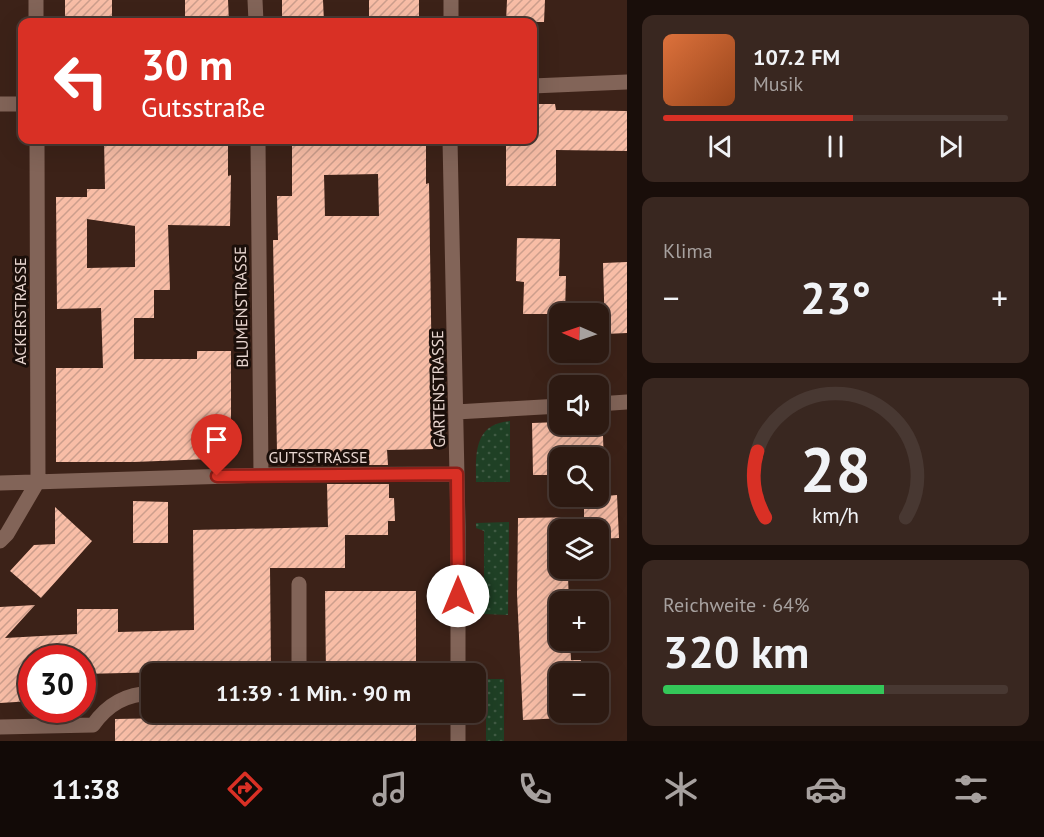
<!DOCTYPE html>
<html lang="de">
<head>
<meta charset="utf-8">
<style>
	:root { --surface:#2d1a12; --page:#392720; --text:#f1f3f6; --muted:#a7a19f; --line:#483832; --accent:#d93025 }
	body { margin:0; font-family:"PT Sans",sans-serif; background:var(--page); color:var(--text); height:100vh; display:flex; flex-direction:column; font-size:22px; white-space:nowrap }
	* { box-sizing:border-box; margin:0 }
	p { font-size:20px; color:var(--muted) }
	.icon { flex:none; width:33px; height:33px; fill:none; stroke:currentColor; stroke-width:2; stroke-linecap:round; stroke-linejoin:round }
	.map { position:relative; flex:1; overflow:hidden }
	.side { display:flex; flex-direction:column; gap:15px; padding:15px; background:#190e0a; width:417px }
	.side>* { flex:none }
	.guide { position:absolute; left:18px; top:18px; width:519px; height:126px; border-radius:12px; box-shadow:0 6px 24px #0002,0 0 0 2px var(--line); background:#d93025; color:#fff; overflow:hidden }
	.needle { width:39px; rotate:272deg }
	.tools { position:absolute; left:549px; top:303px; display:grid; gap:12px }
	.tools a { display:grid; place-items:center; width:60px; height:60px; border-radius:12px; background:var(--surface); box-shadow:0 6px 24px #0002,0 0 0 2px var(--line); font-size:30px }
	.speed { position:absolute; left:18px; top:645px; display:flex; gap:12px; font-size:30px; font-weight:700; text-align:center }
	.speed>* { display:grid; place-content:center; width:78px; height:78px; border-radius:50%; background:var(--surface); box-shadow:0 6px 24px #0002,0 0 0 2px var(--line); line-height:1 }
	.speed .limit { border:9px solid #d22; background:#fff; color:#111 }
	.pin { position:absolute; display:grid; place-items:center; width:51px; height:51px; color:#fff; margin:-62px -26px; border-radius:50% 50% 50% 0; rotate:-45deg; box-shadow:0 0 6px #0007 }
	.pin .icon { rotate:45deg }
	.me { position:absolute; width:66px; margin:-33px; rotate:0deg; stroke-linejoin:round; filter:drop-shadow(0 0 4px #0008) }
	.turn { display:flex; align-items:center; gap:21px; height:126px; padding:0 24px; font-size:27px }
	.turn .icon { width:78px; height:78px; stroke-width:2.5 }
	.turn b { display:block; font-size:42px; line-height:51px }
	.big { font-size:45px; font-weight:700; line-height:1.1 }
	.side .widget { flex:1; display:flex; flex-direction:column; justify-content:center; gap:9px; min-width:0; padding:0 21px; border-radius:12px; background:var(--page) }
	.side .dial { align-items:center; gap:0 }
	.dial svg { height:156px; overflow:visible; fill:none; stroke:var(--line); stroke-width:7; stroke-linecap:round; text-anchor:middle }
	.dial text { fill:var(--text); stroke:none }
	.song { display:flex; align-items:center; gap:18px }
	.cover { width:72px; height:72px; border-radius:9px; background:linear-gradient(135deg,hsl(20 70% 55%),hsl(20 70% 35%)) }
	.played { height:6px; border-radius:3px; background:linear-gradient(90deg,var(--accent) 55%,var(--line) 55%) }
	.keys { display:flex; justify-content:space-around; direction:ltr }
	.heat { display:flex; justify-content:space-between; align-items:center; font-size:33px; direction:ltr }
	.charge { height:9px; border-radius:4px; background:linear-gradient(90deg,#34c759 64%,var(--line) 0) }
	.trip { position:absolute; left:141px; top:663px; width:345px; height:60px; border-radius:12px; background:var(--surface); box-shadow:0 6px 24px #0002,0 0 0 2px var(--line); font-weight:700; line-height:60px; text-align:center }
	.menu { display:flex; height:96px; justify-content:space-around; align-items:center; background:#120a07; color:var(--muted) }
	.menu .icon { width:42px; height:42px }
	.menu .current { color:var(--accent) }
	.menu b { font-size:27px; color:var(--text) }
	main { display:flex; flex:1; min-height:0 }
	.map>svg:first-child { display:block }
	.grass { fill:url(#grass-dots) }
	.building { fill:url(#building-hatch); fill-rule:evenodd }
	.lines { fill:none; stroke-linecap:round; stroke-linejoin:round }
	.minor { stroke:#826458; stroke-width:15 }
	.route-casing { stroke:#8d1f18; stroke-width:15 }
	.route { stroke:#d93025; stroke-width:10 }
	.labels { text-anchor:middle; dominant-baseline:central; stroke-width:6; stroke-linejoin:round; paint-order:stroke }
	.street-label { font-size:16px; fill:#e8d6d0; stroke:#1b0f0a }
</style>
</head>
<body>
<main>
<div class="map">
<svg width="627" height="741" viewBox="0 0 627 741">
	<defs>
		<pattern id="grass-dots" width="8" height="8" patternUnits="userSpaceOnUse" patternTransform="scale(1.5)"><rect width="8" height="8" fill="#1f4025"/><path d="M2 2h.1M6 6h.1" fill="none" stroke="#405b44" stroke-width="1.8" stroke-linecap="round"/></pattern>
		<pattern id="building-hatch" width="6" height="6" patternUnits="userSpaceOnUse" patternTransform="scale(1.5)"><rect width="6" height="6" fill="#f8bda6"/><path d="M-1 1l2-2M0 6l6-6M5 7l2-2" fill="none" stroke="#cc9e8c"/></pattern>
	</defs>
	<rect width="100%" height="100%" fill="#3c2218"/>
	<path class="grass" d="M510,421V482H476C476,455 473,424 510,421Z
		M509,522L508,615L484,614V531L476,528V523Z
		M486,679H504V741H486Z"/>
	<path class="building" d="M65,0H112V22H65Z
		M185,0H228L229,22H185Z
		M282,0H323L324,22H282Z
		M369,0H419V22H369Z
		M507,0H545L544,22H506Z
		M532,104H555L556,110L627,111V151L556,150V186H506V140H532Z
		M104,140H228V176L231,175L230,226L168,225L170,290H154V318H134V359H197V351H231V420H233L234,458L134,462H56V368H103L101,308L57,309L56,197H87V189H105ZM87,219L135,226V267L87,268Z
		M292,140H328V146L363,145V140H426V184L429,183L433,449L387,450L388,465H326V451L277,452L273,240H278L277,196H292ZM378,174L379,216H325L324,175Z
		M517,238L560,239L559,276H566L565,314H523L524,282L516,281Z
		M627,262V333L605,334L603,263Z
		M560,422V424H576L577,437L603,436L605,496L617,495L619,538L598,539V530H560V568H588V577H568L569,602H560V640H570L571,660H581V674H560V712H583V717L523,720L517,594L518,518L584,517V496H598V458H560V475H533L532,423Z
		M327,484H389V498H394L395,521H388V535H345V568H270L271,669L167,670V672L82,674V658H32V701L0,703V607L35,605L5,638L77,634V609H118V632L194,630L193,530L328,527Z
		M133,501L168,502V543H133Z
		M55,507L92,541L41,598L10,571L34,545L55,544Z
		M325,591H416V674H326Z
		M227,712H416V741H115V719L227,717Z"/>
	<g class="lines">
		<path class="minor" d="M36,0V22
			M255,0L256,22
			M451,22V0
			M532,86L627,82
			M0,104H22
			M37,140L38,481
			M258,140L261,475
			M450,140L458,525V674
			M598,404L627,402
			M456,412L560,406
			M0,483L261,475L457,474
			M0,541L7,534L38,481
			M299,674V584
			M458,712V741
			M0,727L93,725C108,704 126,694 152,693"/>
	</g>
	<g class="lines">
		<g class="route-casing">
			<path id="route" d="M217,476L457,474L458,596"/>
		</g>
		<use href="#route" class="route"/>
	</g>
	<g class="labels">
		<g class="street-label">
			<text transform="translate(241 307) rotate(-91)">BLUMENSTRASSE</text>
			<text transform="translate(20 311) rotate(-90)">ACKERSTRASSE</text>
			<text transform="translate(438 389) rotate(-91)">GARTENSTRASSE</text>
			<text x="318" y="457">GUTSSTRASSE</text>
		</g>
	</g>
</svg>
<div class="tools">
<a><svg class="needle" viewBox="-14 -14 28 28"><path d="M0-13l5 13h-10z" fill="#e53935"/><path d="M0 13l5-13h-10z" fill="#a7a19f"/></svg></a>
<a><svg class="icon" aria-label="sound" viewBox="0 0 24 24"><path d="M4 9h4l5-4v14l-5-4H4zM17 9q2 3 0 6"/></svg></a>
<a><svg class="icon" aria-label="search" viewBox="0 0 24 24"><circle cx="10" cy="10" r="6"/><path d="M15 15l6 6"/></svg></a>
<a><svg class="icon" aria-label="layers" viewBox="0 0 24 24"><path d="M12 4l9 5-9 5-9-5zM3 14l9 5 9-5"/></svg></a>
<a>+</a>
<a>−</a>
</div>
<div class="speed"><div class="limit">30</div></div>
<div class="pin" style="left:217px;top:476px;background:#d93025"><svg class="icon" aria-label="arrive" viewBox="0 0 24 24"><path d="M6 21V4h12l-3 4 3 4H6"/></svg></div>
<svg class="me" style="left:458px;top:596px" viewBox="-20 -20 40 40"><circle r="19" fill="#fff"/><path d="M0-13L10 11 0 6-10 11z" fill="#d93025"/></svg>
<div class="trip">11:39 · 1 Min. · 90 m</div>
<div class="guide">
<div class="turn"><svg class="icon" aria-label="left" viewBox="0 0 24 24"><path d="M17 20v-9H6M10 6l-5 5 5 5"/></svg><div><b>30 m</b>Gutsstraße</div></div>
</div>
</div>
<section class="side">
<div class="widget">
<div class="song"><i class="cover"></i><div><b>107.2 FM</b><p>Musik</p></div></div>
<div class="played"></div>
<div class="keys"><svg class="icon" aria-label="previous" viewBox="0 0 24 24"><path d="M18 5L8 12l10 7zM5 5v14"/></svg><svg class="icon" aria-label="pause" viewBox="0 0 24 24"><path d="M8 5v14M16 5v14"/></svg><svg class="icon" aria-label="next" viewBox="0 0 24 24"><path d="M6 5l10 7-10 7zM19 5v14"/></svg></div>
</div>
<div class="widget"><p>Klima</p>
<div class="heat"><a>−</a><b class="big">23°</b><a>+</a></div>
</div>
<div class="widget dial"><svg viewBox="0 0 100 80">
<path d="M14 69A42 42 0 1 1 86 69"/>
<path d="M14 69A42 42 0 0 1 10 35" stroke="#d93025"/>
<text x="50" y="56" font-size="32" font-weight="700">28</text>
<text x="50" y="72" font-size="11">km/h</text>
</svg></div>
<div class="widget"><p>Reichweite · 64%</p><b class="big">320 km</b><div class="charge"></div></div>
</section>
</main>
<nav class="menu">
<b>11:38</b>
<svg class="icon current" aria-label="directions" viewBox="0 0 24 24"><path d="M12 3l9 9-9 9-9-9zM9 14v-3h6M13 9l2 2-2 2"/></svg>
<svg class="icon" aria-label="music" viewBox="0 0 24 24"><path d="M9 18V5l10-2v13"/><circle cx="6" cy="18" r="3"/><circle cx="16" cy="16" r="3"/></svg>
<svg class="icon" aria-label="phone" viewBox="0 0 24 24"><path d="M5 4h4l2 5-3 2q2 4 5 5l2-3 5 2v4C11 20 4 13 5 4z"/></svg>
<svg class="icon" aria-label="climate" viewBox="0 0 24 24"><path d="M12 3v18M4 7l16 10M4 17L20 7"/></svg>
<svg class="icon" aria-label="car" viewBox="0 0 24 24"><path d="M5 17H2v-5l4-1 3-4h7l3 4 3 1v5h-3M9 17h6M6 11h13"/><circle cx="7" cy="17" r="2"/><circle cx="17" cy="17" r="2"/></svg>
<svg class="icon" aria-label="filters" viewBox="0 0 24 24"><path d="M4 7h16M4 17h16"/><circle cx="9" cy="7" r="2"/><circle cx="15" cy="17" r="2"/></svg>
</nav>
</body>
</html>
